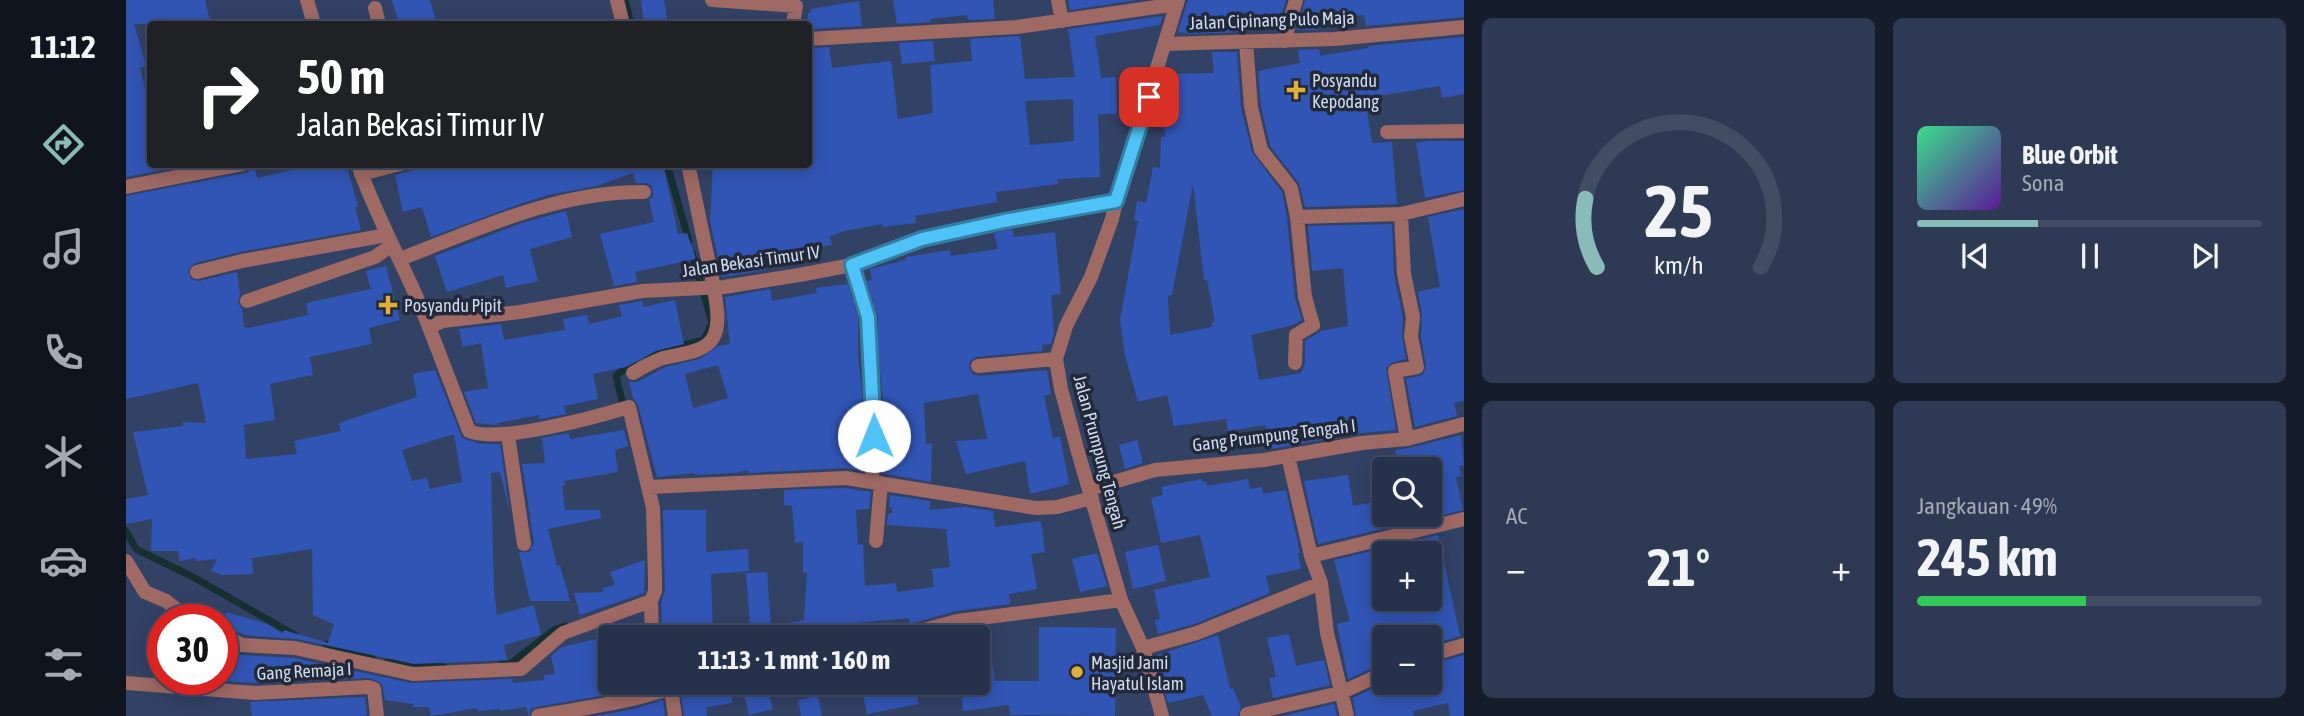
<!DOCTYPE html>
<html lang="id">
<head>
<meta charset="utf-8">
<style>
	:root { --surface:#26324c; --page:#2e3a53; --text:#f1f3f6; --muted:#a4aab5; --line:#424d64; --accent:#8bbbb9 }
	body { margin:0; font-family:"Asap Condensed",sans-serif; background:var(--page); color:var(--text); height:100vh; display:flex; flex-direction:column; font-size:26px; white-space:nowrap }
	* { box-sizing:border-box; margin:0 }
	p { font-size:23px; color:var(--muted) }
	.icon { flex:none; width:38px; height:38px; fill:none; stroke:currentColor; stroke-width:2; stroke-linecap:round; stroke-linejoin:round }
	.map { position:relative; flex:1; overflow:hidden }
	.side { display:flex; flex-direction:column; gap:18px; padding:18px; background:#151c2a; width:840px }
	.side>* { flex:none }
	.guide { position:absolute; left:21px; top:21px; width:665px; height:147px; border-radius:7px; box-shadow:0 4px 18px #0003,0 0 0 2px var(--line); background:#202124; color:#fff; overflow:hidden }
	.controls { position:absolute; left:1246px; top:457px; display:grid; gap:14px }
	.controls a { display:grid; place-items:center; width:70px; height:70px; border-radius:7px; background:var(--surface); box-shadow:0 4px 18px #0003,0 0 0 2px var(--line); font-size:35px }
	.speed { position:absolute; left:21px; top:604px; display:flex; gap:14px; font-size:35px; font-weight:700; text-align:center }
	.speed>* { display:grid; place-content:center; width:91px; height:91px; border-radius:50%; background:var(--surface); box-shadow:0 4px 18px #0003,0 0 0 2px var(--line); line-height:1 }
	.speed .limit { border:10px solid #d22; background:#fff; color:#111 }
	.pin { position:absolute; display:grid; place-items:center; width:60px; height:60px; color:#fff; margin:-30px; border-radius:14px; box-shadow:0 4px 10px #0006 }
	.me { position:absolute; width:77px; margin:-38px; rotate:359deg; stroke-linejoin:round; filter:drop-shadow(0 0 5px #0008) }
	.turn { display:flex; align-items:center; gap:24px; height:147px; padding:0 35px; font-size:32px }
	.turn .icon { width:91px; height:91px; stroke-width:2.5 }
	.turn b { display:block; font-size:49px; line-height:60px }
	.big { font-size:52px; font-weight:700; line-height:1.1 }
	.side .widget { flex:1; display:flex; flex-direction:column; justify-content:center; gap:10px; min-width:0; padding:0 24px; border-radius:10px; background:var(--page) }
	.side .dial { align-items:center; gap:0 }
	.dial svg { height:182px; overflow:visible; fill:none; stroke:var(--line); stroke-width:7; stroke-linecap:round; text-anchor:middle }
	.dial text { fill:var(--text); stroke:none }
	.song { display:flex; align-items:center; gap:21px }
	.cover { width:84px; height:84px; border-radius:10px; background:linear-gradient(135deg,hsl(150 70% 55%),hsl(270 70% 35%)) }
	.played { height:7px; border-radius:4px; background:linear-gradient(90deg,var(--accent) 35%,var(--line) 35%) }
	.keys { display:flex; justify-content:space-around; direction:ltr }
	.heat { display:flex; justify-content:space-between; align-items:center; font-size:38px; direction:ltr }
	.charge { height:10px; border-radius:5px; background:linear-gradient(90deg,#34c759 49%,var(--line) 0) }
	.side .tiles { flex:1; display:grid; gap:18px; grid-template-columns:repeat(2,1fr) }
	.trip { position:absolute; left:472px; top:625px; width:392px; height:70px; border-radius:7px; background:var(--surface); box-shadow:0 4px 18px #0003,0 0 0 2px var(--line); font-weight:700; line-height:70px; text-align:center }
	main { display:flex; flex:1; min-height:0 }
	.tabs { display:flex; flex-direction:column; width:126px; justify-content:space-around; align-items:center; background:#0f141e; color:var(--muted) }
	.tabs .icon { width:49px; height:49px }
	.tabs .active { color:var(--accent) }
	.tabs b { font-size:32px; color:var(--text) }
	.map>svg:first-child { display:block }
	.lines { fill:none; stroke-linecap:round; stroke-linejoin:round }
	.stream { stroke:#163032; stroke-width:7 }
	.building { fill:#3155b5; fill-rule:evenodd }
	.service { stroke:#9f6964; stroke-width:14 }
	.minor { stroke:#9f6964; stroke-width:14 }
	.tertiary { stroke:#9f6964; stroke-width:14 }
	.route-casing { stroke:#337fa1; stroke-width:18 }
	.route { stroke:#4fc3f7; stroke-width:12 }
	.poi-dot { fill:#e1af34; stroke:#222939; stroke-width:2.5 }
	.labels { text-anchor:middle; dominant-baseline:central; stroke-width:7; stroke-linejoin:round; paint-order:stroke }
	.street-label { font-size:18px; fill:#d0dbf0; stroke:#222939 }
	.poi-label { font-size:18px; fill:#d0dbf0; stroke:#222939; text-anchor:start }
</style>
</head>
<body>
<main>
<nav class="tabs">
<b>11:12</b>
<svg class="icon active" aria-label="directions" viewBox="0 0 24 24"><path d="M12 3l9 9-9 9-9-9zM9 14v-3h6M13 9l2 2-2 2"/></svg>
<svg class="icon" aria-label="music" viewBox="0 0 24 24"><path d="M9 18V5l10-2v13"/><circle cx="6" cy="18" r="3"/><circle cx="16" cy="16" r="3"/></svg>
<svg class="icon" aria-label="phone" viewBox="0 0 24 24"><path d="M5 4h4l2 5-3 2q2 4 5 5l2-3 5 2v4C11 20 4 13 5 4z"/></svg>
<svg class="icon" aria-label="climate" viewBox="0 0 24 24"><path d="M12 3v18M4 7l16 10M4 17L20 7"/></svg>
<svg class="icon" aria-label="car" viewBox="0 0 24 24"><path d="M5 17H2v-5l4-1 3-4h7l3 4 3 1v5h-3M9 17h6M6 11h13"/><circle cx="7" cy="17" r="2"/><circle cx="17" cy="17" r="2"/></svg>
<svg class="icon" aria-label="filters" viewBox="0 0 24 24"><path d="M4 7h16M4 17h16"/><circle cx="9" cy="7" r="2"/><circle cx="15" cy="17" r="2"/></svg>
</nav>
<div class="map">
<svg width="1338" height="716" viewBox="0 0 1338 716">
	<rect width="100%" height="100%" fill="#324265"/>
	<g class="lines">
		<path class="stream" d="M499,0L505,24
			M541,164L563,241
			M518,355L578,340L586,323L566,253
			M498,409L490,376L508,361
			M0,531L10,549L67,577L169,635
			M200,644L246,658
			M261,662L318,667
			M376,664H384L428,630L439,626"/>
	</g>
	<path class="building" d="M0,0H79L85,24H8L20,66L14,68L22,101L24,100V164H65L0,177Z
		M266,0H304L311,24H273Z
		M515,0H538L542,24H518Z
		M767,0H867L869,19L842,20L841,15L804,19V22L771,24Z
		M942,0H1011L944,10Z
		M1062,0H1160L1154,20L1111,11L1113,32L1065,34L1052,32Z
		M1179,0H1338V17L1240,26L1238,15L1190,20L1191,30H1171Z
		M733,1L736,26L682,29V13H685V9Z
		M1037,16L1034,25L969,36L975,78L990,77L991,114H972L974,177L931,179L932,184L870,192L871,202L789,216L790,223L756,227V224L719,231L704,236L706,245L637,255L640,270L596,277L584,221L587,164H682V49L703,47L706,68L765,61L772,119L807,113L804,65L846,61L844,39L894,36L899,79L949,77L942,29ZM947,99L948,141L904,145L899,101Z
		M1338,37V94L1316,98L1314,86L1239,98L1246,143L1266,142L1271,204L1179,207L1173,183L1144,146L1135,106L1132,71L1174,63L1172,50L1193,49L1194,56L1242,48V46Z
		M807,41L809,61L776,64L773,43Z
		M1086,52H1111L1115,108L1126,152L1156,192L1161,218L1169,298L1176,320L1167,325L1125,335L1133,380L1175,373L1179,363V341L1195,331L1222,326L1217,268L1186,271L1182,226L1266,224L1268,275L1277,318L1276,337L1280,359L1267,362L1260,368L1270,430L1234,433L1145,449L1139,425L1102,431L1100,419L1048,426L1041,395L1012,402L999,355L994,320L1012,221L1008,220L1011,201L1020,203L1027,167L1034,168L1035,137H1039L1038,117H1042L1041,74L1088,73ZM1067,184L1078,280H1081L1089,322H1086V327L1044,335L1042,296L1046,295Z
		M1303,141H1338V190L1299,198L1290,143Z
		M126,164L132,178L191,164H220L232,206L229,207L235,230L114,252L69,263L62,270L65,279L73,281L111,272L114,295L112,303L116,309L118,327L122,328L182,315L180,303L245,289L240,271L260,266L274,320L243,328L246,344L184,357L187,375L144,384L149,420L118,425L120,459L171,454L168,441L215,431L213,423L291,397L287,374L309,370L336,438L355,444H374L384,514L374,472L365,473L368,591L371,615L408,605L415,635L378,645L381,660L288,664L171,639L119,635L96,625L100,612L141,624L157,634L158,630L202,643L208,624L187,615L186,549L126,558L127,574L96,575L85,571L91,559L70,561V558L54,561L52,551H25L26,519L0,524V499L22,495L7,432L57,426V422L80,423L72,383L0,399V196L119,173L124,171ZM328,434L336,482L304,489L301,478L286,481L276,450Z
		M312,164H537L552,234L561,233L570,259L509,272L511,282L488,286L474,234L528,222L523,200L527,196L526,187L522,183H510L507,173L471,186L422,195L391,205L305,237L296,207L277,212L269,175Z
		M1338,209V401L1328,403L1331,416L1289,427L1280,379L1297,375L1300,366L1295,336L1296,315L1292,292L1314,287L1302,217Z
		M440,211L446,237L404,249L412,281L380,288L377,275L321,292L309,256L396,223Z
		M886,229L888,237L929,232L935,294L925,295L928,332L925,344L916,345L917,351L850,357L844,361L843,368L847,374L853,376L921,370L925,394L918,396L927,438L934,436L943,484L904,494L899,461L840,474L830,441L861,439L852,394L798,403L800,444L806,443L805,482L756,473L758,412L752,352V317L741,281L746,280L744,269L780,260V257L824,250L825,256L872,249L868,233Z
		M722,284L732,318V353L738,413L737,471L720,468L623,473L622,470L609,473L569,475L568,473L531,477L512,405L507,398L503,382H511L540,367L574,359L592,346L604,344L599,297L644,289L646,301L691,293L690,288ZM592,365L602,398L567,408L559,374Z
		M549,300L558,344L530,351L500,367L467,374L472,399L438,406L440,414L419,418L413,419V415L371,423L372,425L350,423L338,392L362,388L355,343L337,347L333,329L375,324L378,340L439,330L437,319L461,315L463,324L496,316L493,305L516,301L518,307Z
		M498,430L502,446L489,450L492,472L438,481L439,486H436L439,510H474L475,518L422,529L431,566L434,565L444,601H404L393,552H403L408,543L396,464L419,463L416,438L443,433L444,439Z
		M1335,435L1338,465L1333,466L1335,476L1330,477L1337,510L1192,544L1178,481L1222,475L1227,506L1258,500V514H1304V469H1273L1269,450L1283,448Z
		M1011,440L1017,463L999,469L993,445Z
		M1076,479V482L1080,481L1081,486L1122,479L1124,489L1136,487L1137,494L1160,490L1174,553H1172L1175,569L1140,576L1144,593L1068,624L1032,634L1029,620L1034,619L1028,590L1084,577L1074,535L1035,543L1025,498L1037,495L1035,487Z
		M719,488L745,492L743,509L730,510L732,545L737,544L739,586L770,583L771,592L808,587L806,569L824,567L820,529L761,525L762,514L766,513V507H763L764,495L804,501L803,510L839,507L867,511L869,527L915,521L919,552L905,554L911,589L883,594L884,604L830,611L784,624L783,618L730,623L733,637H625L620,573L641,572L645,626L678,620L681,573H677V542L669,543L666,506L658,505V490Z
		M537,510H580V552L622,549L623,571L585,574L587,637H536L535,603L539,591Z
		M1312,535L1334,636L1304,645V637H1258V663L1222,679L1211,624L1224,621L1208,560ZM1258,553H1304V598H1258Z
		M1032,545L1040,581L1007,589L999,552Z
		M971,553L981,586L954,592L946,559Z
		M519,560L518,593L454,615L448,593L478,592L476,588L489,585L484,572Z
		M913,627L990,628L989,716L884,715L883,705L837,711L835,682H852V639L862,638L869,681H913Z
		M1163,634L1170,666L1198,660L1204,685L1147,698L1143,678L1150,677L1141,638Z
		M1092,635L1104,689L1107,688L1115,707L1112,716H1086L1077,695L1042,703L1029,656Z
		M470,639L479,683H529L485,694L410,707L405,709L403,716L400,707L374,711V709L351,711V708L305,716L303,707H287V704L259,700L256,684L245,678L130,683L96,681V646L115,655L168,658L285,683L386,679L387,683L418,680V675L429,674L425,656L436,647Z
		M1338,655V716H1324L1322,703L1287,711L1288,716H1230L1227,698L1260,682H1304V664Z
		M581,682H603L607,703L580,707L581,716H558L555,694L563,691L583,689Z
		M781,682H787L793,704L741,714L737,694Z
		M640,684L647,709L623,715L617,690Z
		M692,696L696,716H675L672,700Z
		M239,697L241,715L235,716H126L124,702Z
		M537,700L539,716H470L508,709Z
		M1208,704L1211,716H1156Z"/>
	<g class="lines">
		<path class="service" d="M249,8L253,24
			M562,164L588,288
			M121,301L249,257L266,245"/>
		<path class="minor" d="M491,0L497,24
			M586,0L670,6L667,24
			M932,0L936,21
			M682,39L891,27L1051,4
			M1158,41L1170,0
			M1120,42L1125,107L1135,150L1165,188L1171,217L1179,297L1187,325L1170,335L1169,363
			M1039,44L1208,39L1338,27
			M1261,132L1338,131
			M235,174L274,164
			M0,187L117,164
			M990,201L986,219L965,277L940,326L930,359L935,389L952,452L995,600L1017,648L1036,716
			M1275,214L1278,274L1287,317L1285,336L1291,367L1269,371L1281,439
			M1171,217L1275,214L1338,199
			M274,259C353,229 432,191 518,192
			M726,265L742,317V352L748,413L746,482
			M71,272L116,261L261,235
			M303,327L343,431C371,444 470,417 503,407L527,508L529,580V591L525,601L526,637
			M852,366L930,359
			M507,373C517,367 526,362 537,358C552,354 578,353 587,338C595,324 590,302 588,288
			M382,435L398,544
			M1162,456L1185,556
			M523,487L720,478L910,508L931,507L966,498
			M963,489L1029,470L1138,460L1236,443L1281,439L1338,424
			M750,541L755,483
			M0,561L19,592L40,601L64,620
			M1195,583L1201,633L1221,716
			M96,635L116,645L169,648L287,674L395,669L437,633L525,601
			M772,637L831,621L995,600
			M1017,648L1071,633L1195,583L1185,556L1338,519
			M1304,655L1338,645
			M0,683L130,693L242,687L248,689L251,716
			M545,689L549,716
			M1121,714L1214,693L1258,673
			M412,716C461,707 514,702 559,682"/>
		<path class="tertiary" d="M181,0L188,24
			M232,164C251,221 282,271 303,327L317,321L394,312L516,291L598,287L673,275L726,265L796,239L878,221L990,201L1052,0"/>
	</g>
	<g class="lines">
		<g class="route-casing">
			<path id="route" d="M748,436L742,317L726,265L796,239L878,221L990,201L1023,97"/>
		</g>
		<use href="#route" class="route"/>
	</g>
	<g class="poi-dot">
		<path d="M1166.5 79.5h7v7h7v7h-7v7h-7v-7h-7v-7h7z"/>
		<path d="M258.5 294.5h7v7h7v7h-7v7h-7v-7h-7v-7h7z"/>
		<circle cx="951" cy="672" r="7"/>
	</g>
	<g class="labels">
		<g class="street-label">
			<text transform="translate(1146 20) rotate(-2)">Jalan Cipinang Pulo Maja</text>
			<text transform="translate(625 261) rotate(-8)">Jalan Bekasi Timur IV</text>
			<text transform="translate(1148 435) rotate(-7)">Gang Prumpung Tengah I</text>
			<text transform="translate(974 452) rotate(75)">Jalan Prumpung Tengah</text>
			<text transform="translate(178 671) rotate(-3)">Gang Remaja I</text>
		</g>
		<g class="poi-label">
			<text x="1186" y="80">Posyandu<tspan x="1186" dy="21">Kepodang</tspan></text>
			<text x="278" y="305">Posyandu Pipit</text>
			<text x="965" y="662">Masjid Jami<tspan x="965" dy="21">Hayatul Islam</tspan></text>
		</g>
	</g>
</svg>
<div class="controls">
<a><svg class="icon" aria-label="search" viewBox="0 0 24 24"><circle cx="10" cy="10" r="6"/><path d="M15 15l6 6"/></svg></a>
<a>+</a>
<a>−</a>
</div>
<div class="speed"><div class="limit">30</div></div>
<div class="pin" style="left:1023px;top:97px;background:#d93025"><svg class="icon" aria-label="arrive" viewBox="0 0 24 24"><path d="M6 21V4h12l-3 4 3 4H6"/></svg></div>
<svg class="me" style="left:748px;top:436px" viewBox="-20 -20 40 40"><circle r="19" fill="#fff"/><path d="M0-13L10 11 0 6-10 11z" fill="#4fc3f7"/></svg>
<div class="trip">11:13 · 1 mnt · 160 m</div>
<div class="guide">
<div class="turn"><svg class="icon" aria-label="right" viewBox="0 0 24 24"><path d="M7 20v-9h11M14 6l5 5-5 5"/></svg><div><b>50 m</b>Jalan Bekasi Timur IV</div></div>
</div>
</div>
<section class="side">
<div class="tiles">
<div class="widget dial"><svg viewBox="0 0 100 80">
<path d="M14 69A42 42 0 1 1 86 69"/>
<path d="M14 69A42 42 0 0 1 9 39" stroke="#8bbbb9"/>
<text x="50" y="56" font-size="32" font-weight="700">25</text>
<text x="50" y="72" font-size="11">km/h</text>
</svg></div>
<div class="widget">
<div class="song"><i class="cover"></i><div><b>Blue Orbit</b><p>Sona</p></div></div>
<div class="played"></div>
<div class="keys"><svg class="icon" aria-label="previous" viewBox="0 0 24 24"><path d="M18 5L8 12l10 7zM5 5v14"/></svg><svg class="icon" aria-label="pause" viewBox="0 0 24 24"><path d="M8 5v14M16 5v14"/></svg><svg class="icon" aria-label="next" viewBox="0 0 24 24"><path d="M6 5l10 7-10 7zM19 5v14"/></svg></div>
</div>
<div class="widget"><p>AC</p>
<div class="heat"><a>−</a><b class="big">21°</b><a>+</a></div>
</div>
<div class="widget"><p>Jangkauan · 49%</p><b class="big">245 km</b><div class="charge"></div></div>
</div>
</section>
</main>
</body>
</html>
